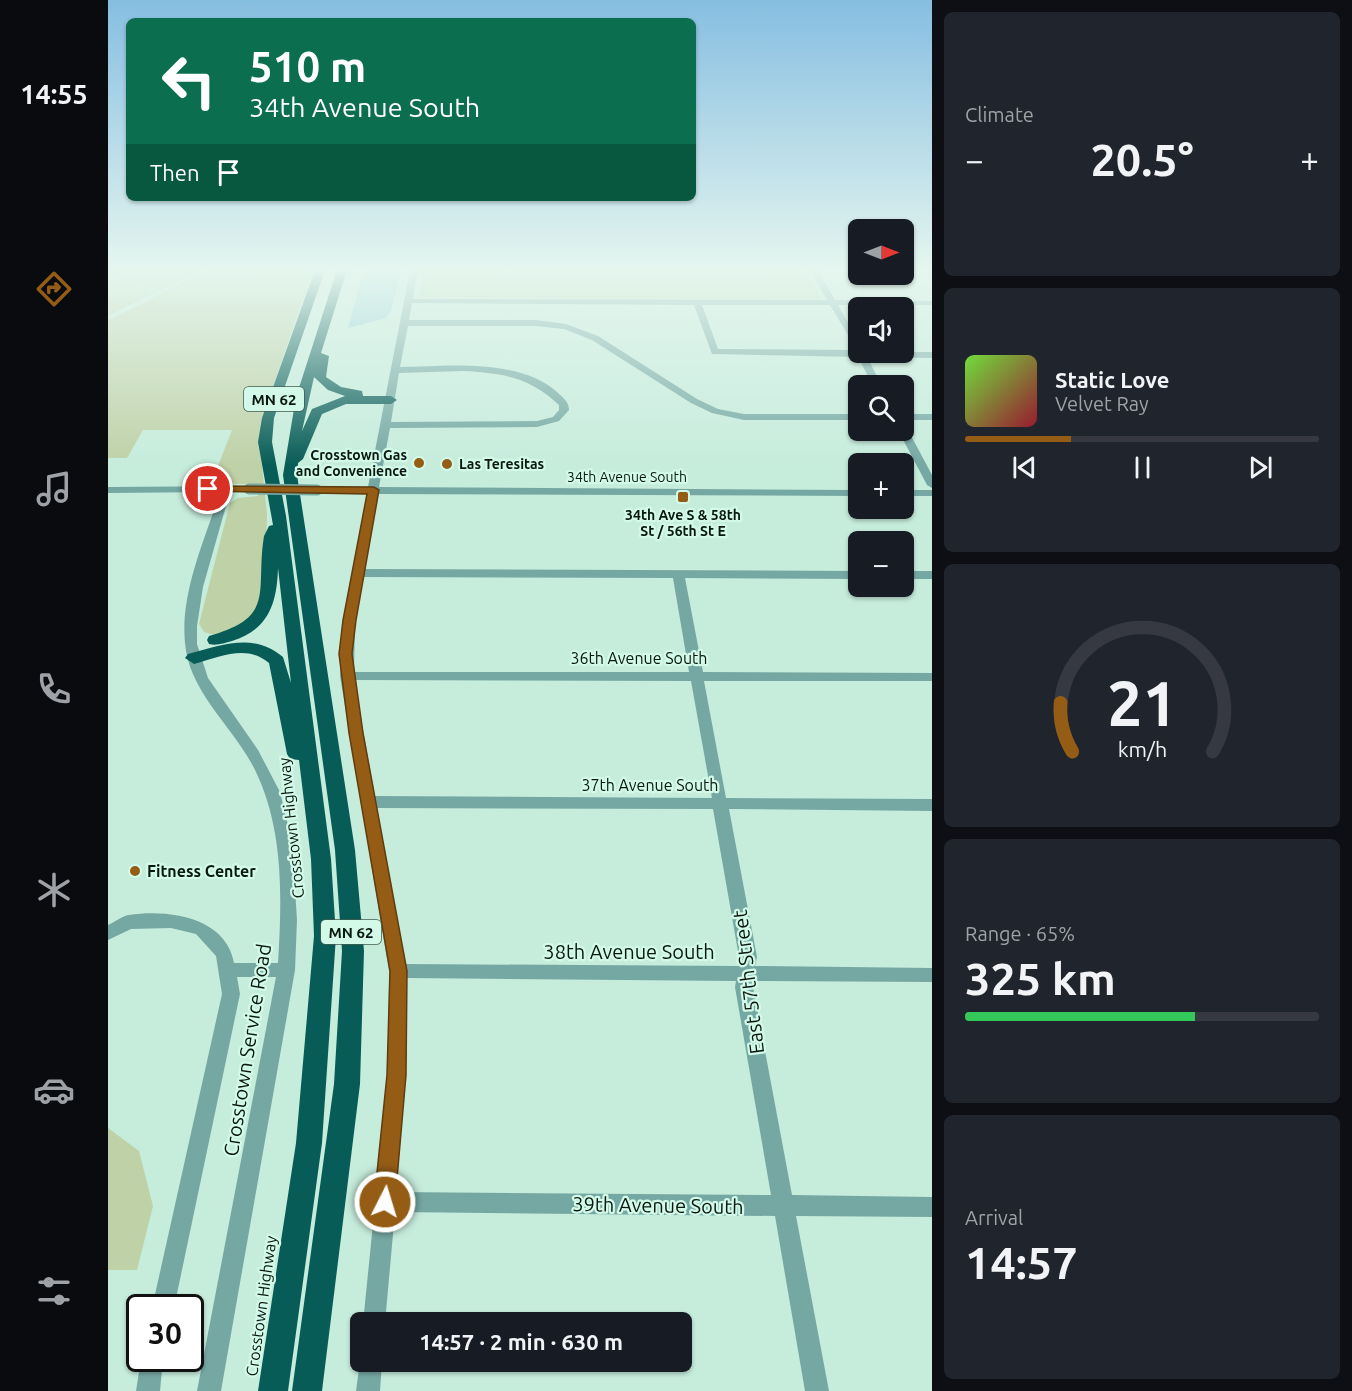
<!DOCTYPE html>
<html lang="en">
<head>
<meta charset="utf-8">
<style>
	:root { --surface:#171b24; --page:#20242c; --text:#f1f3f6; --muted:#9ea1a6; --line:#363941; --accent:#945c15 }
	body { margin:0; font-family:Ubuntu,sans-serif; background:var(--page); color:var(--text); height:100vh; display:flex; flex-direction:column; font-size:22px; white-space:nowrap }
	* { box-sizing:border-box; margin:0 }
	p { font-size:20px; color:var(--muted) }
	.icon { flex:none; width:33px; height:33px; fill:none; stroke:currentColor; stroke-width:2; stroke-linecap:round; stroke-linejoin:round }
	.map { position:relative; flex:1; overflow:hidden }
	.side { display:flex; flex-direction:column; gap:12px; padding:12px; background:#0d0f14; width:420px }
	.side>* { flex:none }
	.guide { position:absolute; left:18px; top:18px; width:570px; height:183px; border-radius:9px; box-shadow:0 2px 4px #0004; background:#0b6e4f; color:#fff; overflow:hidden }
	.needle { width:39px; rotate:90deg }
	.tools { position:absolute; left:740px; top:219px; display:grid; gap:12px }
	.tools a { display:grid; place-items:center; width:66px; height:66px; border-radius:9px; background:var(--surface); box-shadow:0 2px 4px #0004; font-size:30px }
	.speed { position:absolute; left:18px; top:1294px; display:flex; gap:12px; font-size:30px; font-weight:700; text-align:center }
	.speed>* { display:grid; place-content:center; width:78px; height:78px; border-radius:50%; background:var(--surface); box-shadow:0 2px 4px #0004; line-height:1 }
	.speed .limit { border:3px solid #111; border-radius:9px; background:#fff; color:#111 }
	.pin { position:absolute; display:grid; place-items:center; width:51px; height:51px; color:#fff; margin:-26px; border:3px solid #fff; border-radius:50%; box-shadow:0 2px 6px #0007 }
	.me { position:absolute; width:66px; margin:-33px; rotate:5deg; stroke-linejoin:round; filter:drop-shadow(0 0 4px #0008) }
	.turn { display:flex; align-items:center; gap:21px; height:126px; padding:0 24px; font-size:27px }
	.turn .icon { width:78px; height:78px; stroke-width:2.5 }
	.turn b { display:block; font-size:42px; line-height:51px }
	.then { display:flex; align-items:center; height:57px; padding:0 24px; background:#0003; gap:12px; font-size:22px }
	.big { font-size:45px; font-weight:700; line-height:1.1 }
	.side .card { flex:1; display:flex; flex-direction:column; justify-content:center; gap:9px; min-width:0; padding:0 21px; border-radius:9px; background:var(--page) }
	.side .dial { align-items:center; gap:0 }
	.dial svg { height:156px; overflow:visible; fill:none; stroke:var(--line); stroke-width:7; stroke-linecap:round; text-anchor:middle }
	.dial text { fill:var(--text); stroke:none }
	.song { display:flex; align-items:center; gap:18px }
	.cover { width:72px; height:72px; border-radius:9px; background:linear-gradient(135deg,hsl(100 70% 55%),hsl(350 70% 35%)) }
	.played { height:6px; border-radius:3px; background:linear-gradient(90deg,var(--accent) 30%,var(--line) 30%) }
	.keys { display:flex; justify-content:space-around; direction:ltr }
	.heat { display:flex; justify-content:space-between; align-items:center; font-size:33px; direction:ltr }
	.charge { height:9px; border-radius:4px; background:linear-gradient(90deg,#34c759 65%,var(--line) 0) }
	.trip { position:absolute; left:242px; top:1312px; width:342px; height:60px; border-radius:9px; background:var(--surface); box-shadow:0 2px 4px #0004; font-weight:700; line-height:60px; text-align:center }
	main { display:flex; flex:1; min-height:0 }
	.tab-bar { display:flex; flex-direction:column; width:108px; justify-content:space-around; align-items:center; background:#090b0e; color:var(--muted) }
	.tab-bar .icon { width:42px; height:42px }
	.tab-bar .current { color:var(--accent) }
	.tab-bar b { font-size:27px; color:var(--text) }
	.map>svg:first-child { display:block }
	.green { fill:#bfd1a7 }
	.water { fill:#93cdd6 }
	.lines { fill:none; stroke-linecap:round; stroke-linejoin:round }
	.minor { fill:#76a8a3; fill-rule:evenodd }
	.highway { fill:#085c57; fill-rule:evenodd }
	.minor-bridge { stroke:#76a8a3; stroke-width:11 }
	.route { fill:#945c15; stroke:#603c0e; stroke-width:1.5 }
	.poi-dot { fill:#945c15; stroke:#d3fae9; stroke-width:2 }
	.labels { text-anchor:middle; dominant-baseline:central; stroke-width:4.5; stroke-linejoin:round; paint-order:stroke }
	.far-poi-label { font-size:14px; font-weight:bold; fill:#0a1812; stroke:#d3fae9; text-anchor:end }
	.far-street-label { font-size:14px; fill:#0a1812; stroke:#d3fae9 }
	.shield { fill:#d3fae9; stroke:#465c52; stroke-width:1.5 }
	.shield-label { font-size:15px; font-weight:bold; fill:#0a1812 }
	.street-label { font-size:16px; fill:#0a1812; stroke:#d3fae9 }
	.poi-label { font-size:16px; font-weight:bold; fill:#0a1812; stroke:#d3fae9; text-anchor:start }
	.near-street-label { font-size:20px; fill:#0a1812; stroke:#d3fae9 }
</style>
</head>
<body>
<main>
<nav class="tab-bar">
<b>14:55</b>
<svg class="icon current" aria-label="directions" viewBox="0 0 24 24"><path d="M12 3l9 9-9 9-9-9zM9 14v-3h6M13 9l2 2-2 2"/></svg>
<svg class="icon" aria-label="music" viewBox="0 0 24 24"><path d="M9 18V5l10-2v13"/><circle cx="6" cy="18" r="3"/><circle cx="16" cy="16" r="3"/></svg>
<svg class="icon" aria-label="phone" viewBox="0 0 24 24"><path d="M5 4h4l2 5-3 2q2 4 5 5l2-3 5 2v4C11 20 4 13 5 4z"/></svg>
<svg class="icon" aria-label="climate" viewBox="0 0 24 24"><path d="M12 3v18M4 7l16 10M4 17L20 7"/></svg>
<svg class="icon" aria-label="car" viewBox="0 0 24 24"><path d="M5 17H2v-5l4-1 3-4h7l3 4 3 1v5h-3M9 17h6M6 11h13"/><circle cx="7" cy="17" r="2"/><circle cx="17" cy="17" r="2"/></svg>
<svg class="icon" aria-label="filters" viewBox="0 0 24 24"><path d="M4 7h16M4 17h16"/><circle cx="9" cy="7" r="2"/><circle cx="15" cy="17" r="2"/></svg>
</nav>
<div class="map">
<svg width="824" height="1391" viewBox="0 0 824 1391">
	<rect width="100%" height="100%" fill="#c6ecdc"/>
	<path class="green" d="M0,270H94L49,292L44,290L49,288L47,287L39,289L0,275Z
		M102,270H205L158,407L153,455L159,515L156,595L148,616L110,636L96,632L91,624L122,503L130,498L150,496L151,484H103L124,430H35L19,458H0V320Z
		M316,270H698L713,299L312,297Z
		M0,277L46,293L0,316Z
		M0,1128L31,1151L45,1206L29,1270H0Z"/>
	<path class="water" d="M256,270H293L283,311L278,318L240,328Z"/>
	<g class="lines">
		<path class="minor" d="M302,270H310L305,299L719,300L702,270H710L727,300L824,301V305H730L750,340V352H824V358L759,357L774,386H765L750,357L604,354L586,305L304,303L301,320H428L458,324L490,336L589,399L610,409L636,414H750V420H636L604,413L583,403L484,340L456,329L428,326H300L292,367C340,366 411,358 449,392C455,398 461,401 461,410L451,421L429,427L282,428L271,487L750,490V496L270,494L256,569L750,571V579L577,578L595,672L824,673V681H596L618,798L824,799V811L621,809L649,957L647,966L824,968V982L645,981V987L684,1195L824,1197V1217L688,1216L721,1391H697L667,1216L287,1212L277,1323H255L280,1075L281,971L232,676L235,620L259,493H209L204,490L209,487H260ZM594,305H722L749,350L610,349ZM355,371C394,373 422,377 451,405V410L445,417L429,421L283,422L291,373ZM255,577L565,578L581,672H246L247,620ZM246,680L583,681L604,798L267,796ZM269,808L605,809L631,957L630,966L297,964ZM299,978L628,981L627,987L663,1195L288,1192L298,1075Z
			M795,414H824V420H795Z
			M795,427L800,430L824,475V488L819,485L790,430H795Z
			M141,486L145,487V491L122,492L95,587L89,626V644L100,678L150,750L172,792L184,842L189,920L187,970L113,1391H89L168,977H129L132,994L66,1308H44L114,994L108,956L88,934L63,928L23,929L0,940V925C7,922 14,916 21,915C60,909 118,917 126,963H170C174,898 176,829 147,770C126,727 81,693 77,643C72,592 97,540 112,492L0,493V487Z
			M795,490H824V496H795Z
			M795,571H824V579H795Z
			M33,1359H55L52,1391H28Z
			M252,1361L274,1362L272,1391H248Z"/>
		<path class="highway" d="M207,270H217L166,418L164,442L178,516L223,859L228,936L214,1143L180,1391H150L188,1143L206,936L203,859L191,760L182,759L179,754L161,663C138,644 113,657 86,664L77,658L80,654C115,645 145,632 175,657L183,683L170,568C169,604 160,630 124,641C116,643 109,646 101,644L99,640L101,636C169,617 147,592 156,536L161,526L165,525L150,442L154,418Z
			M229,270H239L213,353L221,356L218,377L233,387L254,391L255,396H283L289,400L283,404H238L214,414L195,459L190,463L189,475L247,850L256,951L252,1084L214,1391H184L226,1084L234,951L227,850L175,475L188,397ZM206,377L220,390L237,396L204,409L194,431Z"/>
		<path class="minor-bridge" d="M141,489L209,490"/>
	</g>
	<linearGradient id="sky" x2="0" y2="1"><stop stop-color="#86bee1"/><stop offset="0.58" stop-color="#e5f6ef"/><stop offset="1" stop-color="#e5f6ef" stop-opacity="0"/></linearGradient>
	<rect width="824" height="465" fill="url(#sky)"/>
	<path class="route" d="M100,486L266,487L271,490L248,620L244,654L255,733L299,971L298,1075L287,1202L284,1209L277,1212L269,1209L266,1202L279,1075L282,971L241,733L231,654L235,620L259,494L96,491V487Z"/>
	<g class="poi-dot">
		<circle cx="311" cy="463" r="6"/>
		<circle cx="339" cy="464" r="6"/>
		<rect x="569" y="491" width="12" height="12" rx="3"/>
		<circle cx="27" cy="871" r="6"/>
	</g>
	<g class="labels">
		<g class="far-poi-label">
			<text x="299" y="455">Crosstown Gas<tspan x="299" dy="16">and Convenience</tspan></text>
			<text x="351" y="464" text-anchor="start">Las Teresitas</text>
			<text x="575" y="515" text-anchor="middle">34th Ave S &amp; 58th<tspan x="575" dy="16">St / 56th St E</tspan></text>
		</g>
		<g class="far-street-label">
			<text x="519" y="477">34th Avenue South</text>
		</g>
		<g class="shield">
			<rect x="136" y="387" width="60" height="24" rx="4.5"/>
			<rect x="213" y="920" width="60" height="24" rx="4.5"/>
		</g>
		<g class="shield-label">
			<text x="166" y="399">MN 62</text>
			<text x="243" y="932">MN 62</text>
		</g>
		<g class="street-label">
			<text x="531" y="658">36th Avenue South</text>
			<text x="542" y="785">37th Avenue South</text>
			<text transform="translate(183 828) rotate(-96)">Crosstown Highway</text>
			<text transform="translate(153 1306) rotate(-82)">Crosstown Highway</text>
		</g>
		<g class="poi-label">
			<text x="39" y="871">Fitness Center</text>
		</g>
		<g class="near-street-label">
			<text x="521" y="951">38th Avenue South</text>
			<text transform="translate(640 982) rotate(-97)">East 57th Street</text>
			<text transform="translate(139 1050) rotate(-81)">Crosstown Service Road</text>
			<text transform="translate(550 1205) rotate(1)">39th Avenue South</text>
		</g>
	</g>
</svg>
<div class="tools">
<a><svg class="needle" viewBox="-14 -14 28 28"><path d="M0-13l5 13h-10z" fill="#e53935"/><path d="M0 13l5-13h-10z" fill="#9ea1a6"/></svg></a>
<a><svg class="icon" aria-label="sound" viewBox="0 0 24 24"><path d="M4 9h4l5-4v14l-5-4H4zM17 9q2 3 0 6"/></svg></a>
<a><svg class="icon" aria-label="search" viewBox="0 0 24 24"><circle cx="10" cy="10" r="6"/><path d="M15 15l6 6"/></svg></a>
<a>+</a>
<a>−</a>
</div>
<div class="speed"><div class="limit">30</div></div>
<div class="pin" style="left:100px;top:489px;background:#d93025"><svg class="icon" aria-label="arrive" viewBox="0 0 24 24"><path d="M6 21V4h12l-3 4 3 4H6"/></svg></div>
<svg class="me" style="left:277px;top:1202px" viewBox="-20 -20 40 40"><circle r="17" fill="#945c15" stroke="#fff" stroke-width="3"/><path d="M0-11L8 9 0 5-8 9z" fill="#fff"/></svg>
<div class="trip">14:57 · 2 min · 630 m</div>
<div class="guide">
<div class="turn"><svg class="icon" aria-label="left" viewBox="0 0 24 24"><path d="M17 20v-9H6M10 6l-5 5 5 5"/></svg><div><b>510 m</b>34th Avenue South</div></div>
<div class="then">Then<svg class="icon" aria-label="arrive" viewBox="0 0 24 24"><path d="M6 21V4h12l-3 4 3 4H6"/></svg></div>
</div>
</div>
<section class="side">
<div class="card"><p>Climate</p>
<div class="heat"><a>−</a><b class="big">20.5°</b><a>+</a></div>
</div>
<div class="card">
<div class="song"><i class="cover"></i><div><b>Static Love</b><p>Velvet Ray</p></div></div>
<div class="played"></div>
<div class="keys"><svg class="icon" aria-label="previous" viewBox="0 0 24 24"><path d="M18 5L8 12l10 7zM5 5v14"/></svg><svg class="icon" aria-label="pause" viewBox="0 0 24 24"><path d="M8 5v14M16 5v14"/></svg><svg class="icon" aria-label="next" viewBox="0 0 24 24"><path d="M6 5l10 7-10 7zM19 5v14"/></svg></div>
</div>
<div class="card dial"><svg viewBox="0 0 100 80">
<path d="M14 69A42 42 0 1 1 86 69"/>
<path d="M14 69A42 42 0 0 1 8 44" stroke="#945c15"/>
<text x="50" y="56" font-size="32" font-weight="700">21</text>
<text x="50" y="72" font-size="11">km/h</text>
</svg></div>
<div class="card"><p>Range · 65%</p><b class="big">325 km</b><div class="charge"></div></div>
<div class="card"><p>Arrival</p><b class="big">14:57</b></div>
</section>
</main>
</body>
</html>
